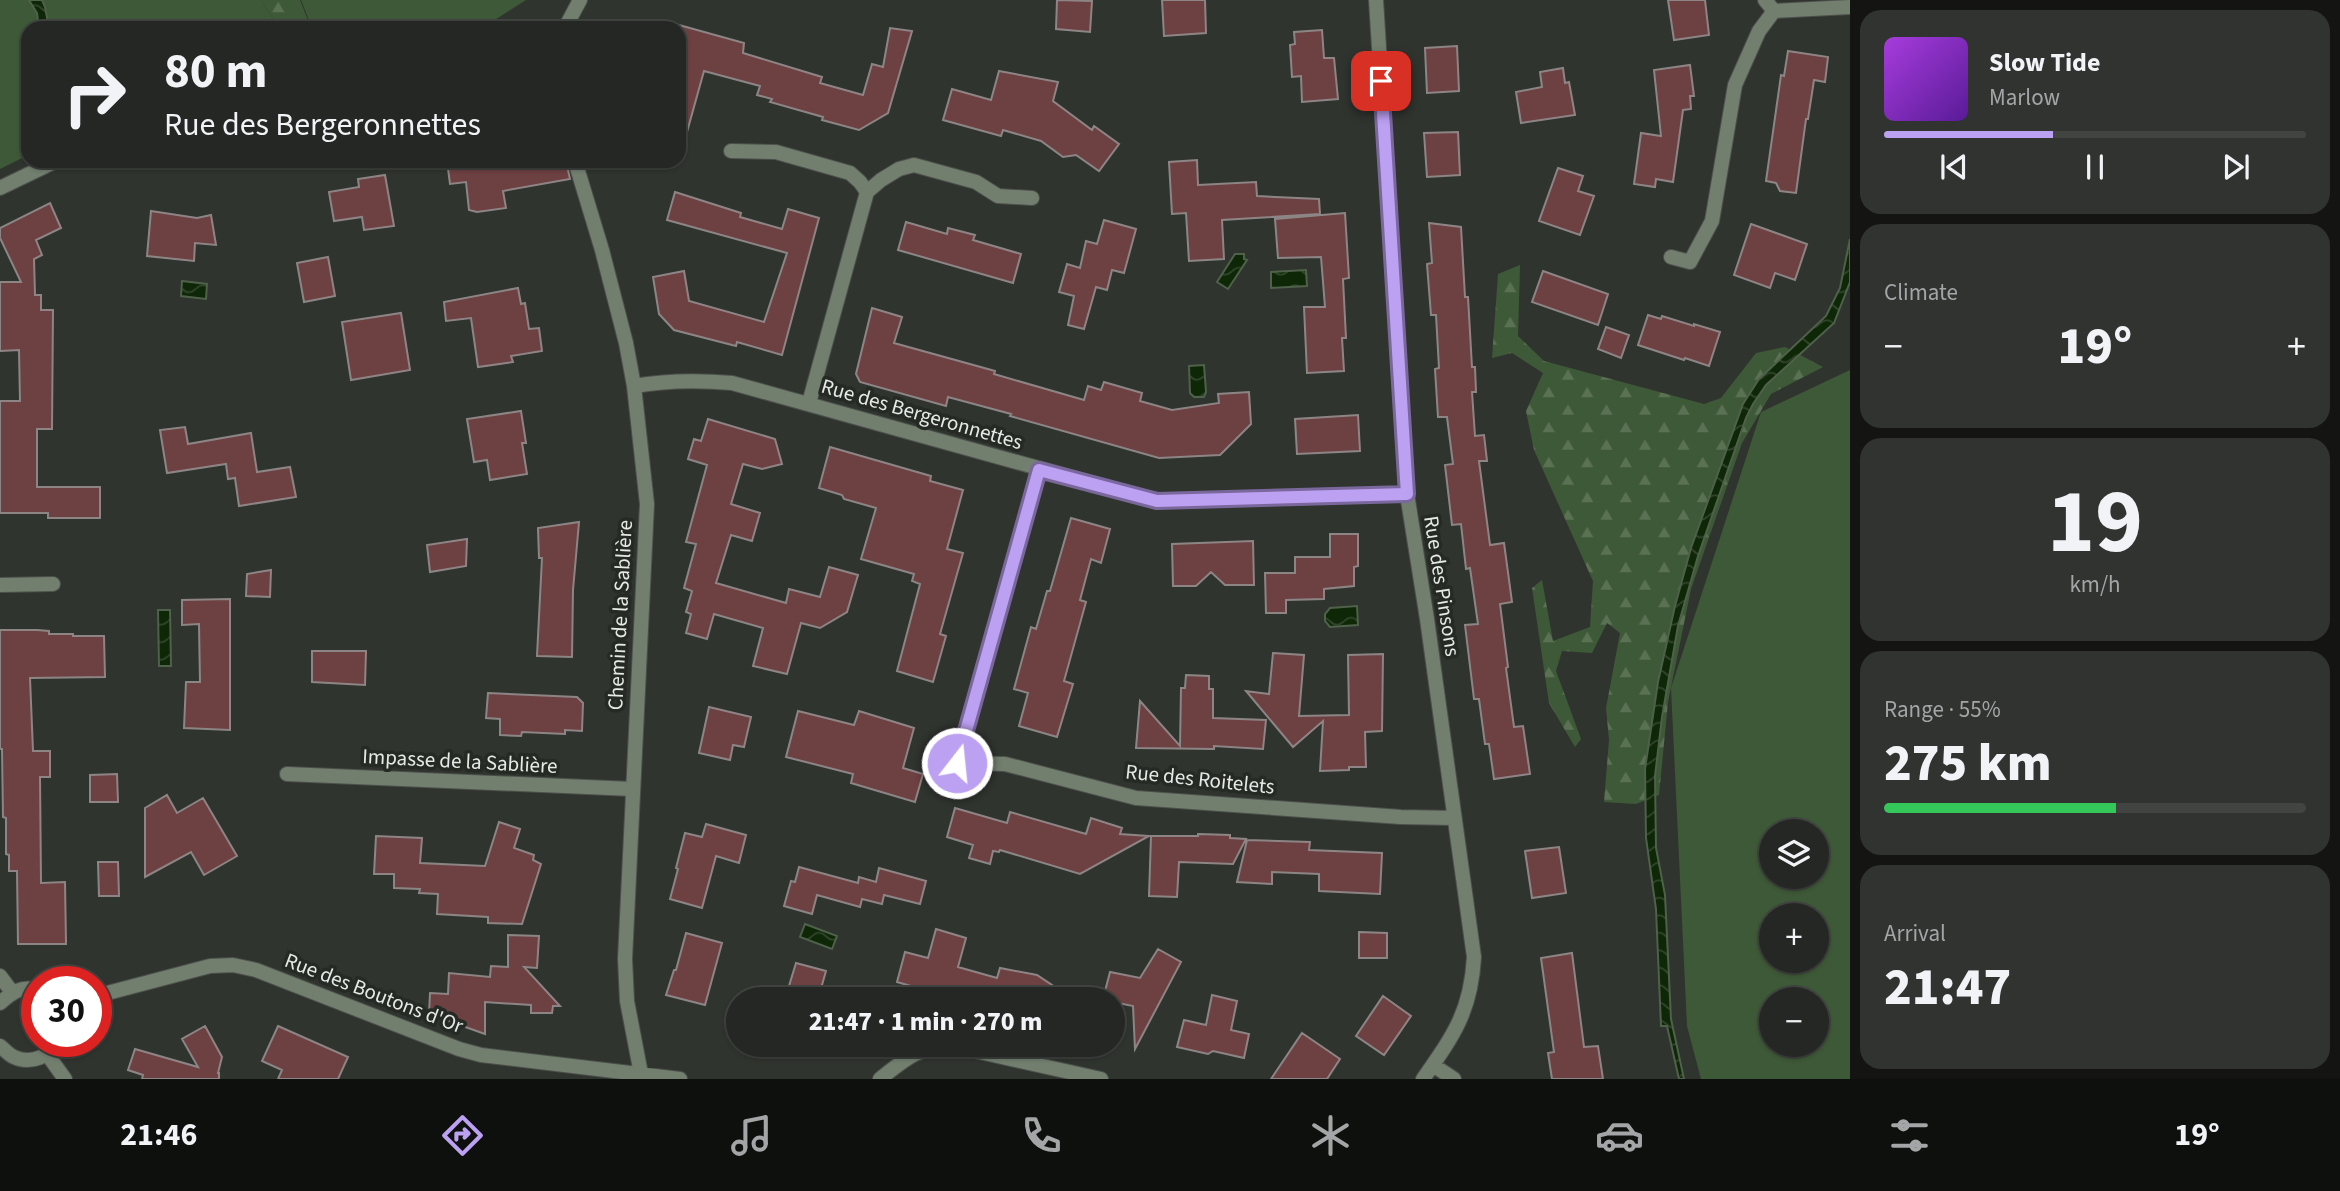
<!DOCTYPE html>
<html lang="en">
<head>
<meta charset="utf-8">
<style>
	:root { --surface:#242723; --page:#303330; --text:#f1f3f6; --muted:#a3a5a6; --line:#414441; --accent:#bca0f2 }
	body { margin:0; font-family:"Source Sans 3",sans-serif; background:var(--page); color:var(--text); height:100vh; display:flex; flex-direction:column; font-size:26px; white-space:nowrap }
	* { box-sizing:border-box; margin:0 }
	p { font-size:23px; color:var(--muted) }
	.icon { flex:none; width:38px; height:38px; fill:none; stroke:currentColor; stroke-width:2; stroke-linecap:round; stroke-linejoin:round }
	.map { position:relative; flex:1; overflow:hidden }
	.details { display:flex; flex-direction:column; gap:10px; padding:10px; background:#141513; width:490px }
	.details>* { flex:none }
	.banner { position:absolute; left:21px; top:21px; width:665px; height:147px; border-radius:21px; box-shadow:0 2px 5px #0004,0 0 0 2px var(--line); background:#242723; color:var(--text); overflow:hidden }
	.tools { position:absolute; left:1759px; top:819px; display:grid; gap:14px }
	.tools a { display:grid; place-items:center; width:70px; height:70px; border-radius:50%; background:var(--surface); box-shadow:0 2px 5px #0004,0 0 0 2px var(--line); font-size:35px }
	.speed { position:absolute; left:21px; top:966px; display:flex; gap:14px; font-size:35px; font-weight:700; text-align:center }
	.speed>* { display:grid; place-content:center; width:91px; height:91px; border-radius:50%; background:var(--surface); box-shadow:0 2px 5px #0004,0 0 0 2px var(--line); line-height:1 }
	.speed .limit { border:10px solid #d22; background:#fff; color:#111 }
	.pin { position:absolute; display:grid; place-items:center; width:60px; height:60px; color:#fff; margin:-30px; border-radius:14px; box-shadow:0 4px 10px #0006 }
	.me { position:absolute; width:77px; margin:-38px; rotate:16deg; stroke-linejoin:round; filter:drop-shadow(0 0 5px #0008) }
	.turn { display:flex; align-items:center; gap:24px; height:147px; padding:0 28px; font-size:32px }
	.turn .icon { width:91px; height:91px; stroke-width:2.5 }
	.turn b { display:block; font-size:49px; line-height:60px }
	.big { font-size:52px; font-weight:800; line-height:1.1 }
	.details .tile { flex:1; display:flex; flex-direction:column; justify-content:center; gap:10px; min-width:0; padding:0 24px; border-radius:21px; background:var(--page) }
	.details .dial { align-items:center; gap:0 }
	.dial b { font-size:91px; line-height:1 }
	.song { display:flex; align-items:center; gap:21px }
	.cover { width:84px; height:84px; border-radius:10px; background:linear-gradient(135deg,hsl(280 70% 55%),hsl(270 70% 35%)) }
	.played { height:7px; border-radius:4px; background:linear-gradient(90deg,var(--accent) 40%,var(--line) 40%) }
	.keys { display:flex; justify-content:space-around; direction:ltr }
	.heat { display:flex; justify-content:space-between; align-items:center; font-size:38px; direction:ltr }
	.charge { height:10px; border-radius:5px; background:linear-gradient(90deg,#34c759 55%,var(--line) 0) }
	.trip { position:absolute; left:726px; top:987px; width:399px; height:70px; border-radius:35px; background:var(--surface); box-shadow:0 2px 5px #0004,0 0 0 2px var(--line); font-weight:800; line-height:70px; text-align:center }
	.tab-bar { display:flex; height:112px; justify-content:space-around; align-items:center; background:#0e100e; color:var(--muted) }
	.tab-bar .icon { width:49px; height:49px }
	.tab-bar .selected { color:var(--accent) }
	.tab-bar b { font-size:32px; color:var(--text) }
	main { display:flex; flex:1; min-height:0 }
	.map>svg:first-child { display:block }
	.grass { fill:#3e5937; fill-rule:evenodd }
	.forest { fill:url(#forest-firs) }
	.water { fill:url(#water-waves); stroke:#4f614a; stroke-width:2 }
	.building { fill:#6d4042; stroke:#8d8585; stroke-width:2 }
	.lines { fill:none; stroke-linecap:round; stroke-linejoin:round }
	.minor-casing { stroke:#4d514c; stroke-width:16 }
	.minor { stroke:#727f6f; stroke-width:14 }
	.route-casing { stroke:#7a689d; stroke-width:18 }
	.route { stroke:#bca0f2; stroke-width:12 }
	.labels { text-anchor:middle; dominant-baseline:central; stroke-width:7; stroke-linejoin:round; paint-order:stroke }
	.street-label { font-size:21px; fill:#e6e9e6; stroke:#262a25 }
</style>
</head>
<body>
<main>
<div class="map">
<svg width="1850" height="1079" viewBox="0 0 1850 1079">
	<defs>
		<pattern id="forest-firs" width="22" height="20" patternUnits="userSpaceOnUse" patternTransform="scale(1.75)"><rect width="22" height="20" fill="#3e5937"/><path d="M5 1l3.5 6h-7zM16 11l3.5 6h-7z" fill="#5a7154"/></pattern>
		<pattern id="water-waves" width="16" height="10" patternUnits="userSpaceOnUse" patternTransform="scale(1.75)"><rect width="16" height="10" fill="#0e2707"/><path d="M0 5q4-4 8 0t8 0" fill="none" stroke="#31462b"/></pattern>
	</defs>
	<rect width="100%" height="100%" fill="#30342f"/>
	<path class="grass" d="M0,0H261L279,28H28V155L0,169Z
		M301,0H526L482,28H312Z
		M1850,370V1079H1701L1687,1026L1671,688L1761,412ZM1771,831H1816V877H1771ZM1771,915H1816V961H1771ZM1771,999H1816V1045H1771Z"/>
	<path class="forest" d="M261,0H300L311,28H279Z
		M1520,265L1518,336L1544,361L1704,404L1721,398L1756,353L1785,347L1823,367L1771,394L1742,443L1691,589L1668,702L1659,795L1636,804L1604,802L1609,740L1606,708L1620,633L1607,623L1592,653L1562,651L1556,671L1581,739L1575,747L1549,703L1532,588L1542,580L1553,641L1590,627L1593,581L1534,450L1526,411L1543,373L1512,353L1492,358L1498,274Z"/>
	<path class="water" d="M29,0H42L45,7L49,28H39L37,13Z
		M1850,239V282L1834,323L1766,385L1753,404L1746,418L1698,556L1678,626L1662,717L1655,776L1656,848L1665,895L1671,1019L1684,1079H1679L1667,1026H1661L1656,909L1646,838L1645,769L1658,682L1675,606L1691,548L1743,404L1759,379L1826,316L1840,288Z
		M1235,254H1244V259L1247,260L1228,289L1217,282Z
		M1306,270L1307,286L1271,288V272Z
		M182,281L207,284L206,299L181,296Z
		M1204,365L1206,392L1204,397H1194L1190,393L1189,366Z
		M1357,606L1358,625L1330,627L1325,621V614L1330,608Z
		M158,610H170L171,666H159Z
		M805,924L837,936L832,949L800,937Z"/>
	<path class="building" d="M1057,0L1092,1L1090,32L1056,29Z
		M1162,0H1205L1206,33L1164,36Z
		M1668,0H1705L1709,35L1674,40Z
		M679,25L744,43L743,53L822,77L820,83L863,95L872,64L883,67L890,28L912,31L888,113L859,130L822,120L823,117L770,102L772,99L757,95L760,86L704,71L685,139L679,138Z
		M1322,30L1324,58H1334L1338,99L1302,102L1301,76L1292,77L1290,45L1295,44L1294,32Z
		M1457,46L1459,91L1427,93L1425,48Z
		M1788,51L1828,57L1825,82L1814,80L1808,119H1806L1796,193L1780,191L1776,183L1766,181L1781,75L1784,76Z
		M1690,65L1694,96H1690L1691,109L1683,110L1673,182L1656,179L1655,187L1634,184L1641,133L1661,136L1654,70Z
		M1563,68L1565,83L1569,82L1575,115L1521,123L1516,92L1542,87L1540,72Z
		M999,71L1058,82L1053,101L1092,130L1094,126L1119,144L1099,171L1076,155L1063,157L1041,141L1003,130L1001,136L943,120L952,89L991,100Z
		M1458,132L1460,175L1427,177L1424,133Z
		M1197,160L1198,185L1256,182L1257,196L1319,199L1320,214L1222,220L1224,259L1189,261L1186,213L1172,214L1169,162Z
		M447,161H523L524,167L566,161L570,179L503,191L506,208L477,212L469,210L466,182L450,184Z
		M1558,168L1583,176L1578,191L1594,196L1580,235L1539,221Z
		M385,175L394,226L364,230L362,217L334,221L329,192L359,187L358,179Z
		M675,192L741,213L740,217L782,229L788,209L819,218L782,355L737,342L736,346L674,330L659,314L653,277L684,271L689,301L764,322L787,253L667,220Z
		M50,203L61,228L36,240L42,255L34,259L35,295H41V310H53L52,429H37V487H100V518H48V513H0V401H20L19,350L0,351V282H21L0,238V228Z
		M151,211L197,218L211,215L216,245L195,243L194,261L147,256Z
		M1345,213L1349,278L1343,279L1346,338H1342L1344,371L1307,373L1304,307H1325L1321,257L1278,258L1275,219Z
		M1104,220L1136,229L1124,273L1112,270L1107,290L1096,287L1084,329L1068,325L1074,296L1059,292L1067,264L1080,268L1086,241L1097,244Z
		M906,222L947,234L948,228L975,235L973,240L1021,254L1013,283L898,250Z
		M1429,223L1461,227L1465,297H1468L1472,367H1475L1476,392H1472L1475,436L1484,435L1487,461H1479L1490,545L1504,543L1512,602L1500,604L1508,667L1506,668L1514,727L1523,726L1530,774L1494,779L1489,744H1485L1479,699H1474L1465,625L1478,624L1470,568L1466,569L1461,524L1452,525L1445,465L1453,464L1447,417H1438L1435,369L1439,368L1436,315H1431L1427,264L1432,263Z
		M1751,224L1807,244L1795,280L1775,273L1770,288L1734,275Z
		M328,257L335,296L304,302L297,263Z
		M1543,271L1608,294L1598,325L1532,302Z
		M518,288L521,304L525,303L529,329L539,328L542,351L511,356L513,362L478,367L471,318L446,321L444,302Z
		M872,308L902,317L894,343L995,371L994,374L1084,400L1088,386L1101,390L1104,382L1142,393L1140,401L1172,410L1219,403L1218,394L1249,392L1251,424L1220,455L1159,458L1010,416L1011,414L948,397L946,406L860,382L856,374Z
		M401,313L410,370L351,380L342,322Z
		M1648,315L1661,319L1662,316L1694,326V324L1720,332L1709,366L1685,358L1684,360L1638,345Z
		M1606,327L1629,335L1621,358L1598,349Z
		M521,411L526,443H522L527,474L490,480L487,460L474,462L467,419Z
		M1358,415L1360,451L1297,454L1295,419Z
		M708,419L775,439L782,464L762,469L743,464L731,504L760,513L752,541L731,535L716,583L786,603L789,589L820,597L829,567L858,575L847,612L820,628L801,623L787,674L753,666L763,628L714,614L707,639L686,633L691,614L686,612L692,591L684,588L696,544L686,542L707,465L688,459L694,439L701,441Z
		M185,427L188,444L251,433L257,472L290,467L296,497L239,506L235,478L228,479L226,464L167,473L160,430Z
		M830,447L931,476L930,481L963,490L947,549L963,553L940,634L946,636L933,682L897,671L920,584L912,581L914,574L861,559L876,508L844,499L842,495L819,488Z
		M1071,518L1110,529L1101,563L1091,559L1080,600L1086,602L1064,681L1073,684L1057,737L1019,726L1028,693L1014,689L1031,627L1036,629L1047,591H1050Z
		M579,522L573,590L572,657L537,656L542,558H539L538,528Z
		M1330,534H1358V566L1354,567V586L1324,589V599L1286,600V613H1266L1265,573H1295V557H1330Z
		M467,539L466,566L430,572L427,545Z
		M1253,541L1254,585H1225L1211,572L1196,586H1173L1172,544Z
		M271,570L270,597L246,596L247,574Z
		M230,599V730L184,728L186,682H200L199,624L182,625V600Z
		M0,630H37L49,631V634H73V636H104L105,677L30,678L33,751H50V777H40L41,883L65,882L66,944H18L17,871H9V855L6,854V818L3,817L2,749H0Z
		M312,651H366L365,685L312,682Z
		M1273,653L1304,655L1299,716L1349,715L1348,655L1383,654L1382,731L1365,732L1366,767H1349V770L1320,771L1323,721L1293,747L1246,691L1269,694Z
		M1186,675L1209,676V689H1213V718L1266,720L1263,749L1214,746V749L1136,748L1140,701L1180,746L1181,688H1185Z
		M488,693L577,697L583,703L582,731L565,730V734L522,732L521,736L500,735V719L486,718Z
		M709,707L751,717L744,747L733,745L730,760L699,753Z
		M798,711L854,725L859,711L914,728L903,768L923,774L915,802L851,783L853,774L786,757Z
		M117,774L118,802H90V775Z
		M167,795L177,813L203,798L237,856L204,875L191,852L145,877V808Z
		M955,808L1007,823L1010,812L1086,834L1091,818L1122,828L1120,834L1149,836L1080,874L1000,850L999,852L993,851L990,864L969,858L973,845L947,837Z
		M499,822L520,829L514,848L534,855L533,860L541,864L522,924L488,923V917L437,914L438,894L419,893L420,889L394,888V874H374L376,836L422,838L420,863L485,866Z
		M706,824L746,835L739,863L716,856L702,908L670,899L678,869L676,868L685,833L702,837Z
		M1198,834L1230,835V838L1246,839L1233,864L1179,862L1177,897L1149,896L1151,836H1198Z
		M1247,840L1310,842L1309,850L1382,853L1380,894L1319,891V874L1272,872V884L1237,882Z
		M1559,847L1566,893L1532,898L1525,851Z
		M98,862H118L119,896H99Z
		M799,867L858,883L859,877L876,882L879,868L926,881L920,904L884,895L882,904L862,899L860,907L817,895L812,914L784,906L791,881L795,882Z
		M936,929L966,938L958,967L997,978L1000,968L1037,975L1073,999H956L897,982L905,952L928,958Z
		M1359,932L1387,933V958H1359Z
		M686,933L722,943L705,1005L666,995L674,970H676Z
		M508,935L539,936L537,968L524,967L560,1006H553L552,1013H531V1005L485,1002V1034L429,1014L430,993L448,994L449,973L490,977L491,966L508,967Z
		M1158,949L1181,962L1135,1049L1133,1006L1113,1002V999H1103L1110,972L1140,978Z
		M1572,953L1584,1047L1598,1046L1603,1079H1552L1548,1053L1554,1052L1541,958Z
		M796,963L826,971L818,999H785Z
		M1212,995L1237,1001L1231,1030L1249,1034L1244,1058L1213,1051L1208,1054L1177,1047L1184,1020L1206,1025Z
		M1383,996L1411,1016L1384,1055L1356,1036Z
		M205,1026L222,1057L218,1073H219V1079H142L143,1075L128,1070L135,1049L198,1067L182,1039Z
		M278,1026L348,1057L338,1079H278L282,1070L262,1061Z
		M1302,1033L1340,1059L1327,1079H1271Z"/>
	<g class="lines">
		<g class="minor-casing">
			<path id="minor" d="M1376,0L1407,494L1427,619L1474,957C1471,1012 1453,1036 1423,1079
				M1765,0L1774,11L1850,7
				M565,28L580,0
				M731,151L776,152L850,173L860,182L867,192
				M575,161L602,250L626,343L634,386L647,504L625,959L627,1001L642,1079
				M0,188L56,161
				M1671,257L1690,262L1712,221L1735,85L1759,31L1774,11
				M634,386C668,380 699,380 732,383L1157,501L1407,494
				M809,403L867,192L881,180L899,169L914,165L976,182L998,196L1032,198
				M1039,470L957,763L1005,764L1136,798L1401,817L1454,818
				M0,585L53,584
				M287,774L632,789
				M0,976L12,992
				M96,996L210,966L233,965L256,970L459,1049L481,1055L680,1079
				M0,1003C11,993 22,985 37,990
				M0,1046C4,1049 9,1055 14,1057C31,1065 50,1056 59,1041
				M47,1054L65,1079
				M1433,1065L1454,1079
				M880,1079C905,1059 919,1046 953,1046L1101,1079"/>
		</g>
		<use href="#minor" class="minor"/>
	</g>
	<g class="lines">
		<g class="route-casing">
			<path id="route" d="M957,763L1039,470L1157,501L1407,494L1381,81"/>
		</g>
		<use href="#route" class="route"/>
	</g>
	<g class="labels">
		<g class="street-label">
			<text transform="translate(922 414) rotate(16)">Rue des Bergeronnettes</text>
			<text transform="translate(1442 586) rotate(81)">Rue des Pinsons</text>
			<text transform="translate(620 615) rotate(-87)">Chemin de la Sablière</text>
			<text transform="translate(460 761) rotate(3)">Impasse de la Sablière</text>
			<text transform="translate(1200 779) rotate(6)">Rue des Roitelets</text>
			<text transform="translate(374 993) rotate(21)">Rue des Boutons d'Or</text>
		</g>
	</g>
</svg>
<div class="tools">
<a><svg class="icon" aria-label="layers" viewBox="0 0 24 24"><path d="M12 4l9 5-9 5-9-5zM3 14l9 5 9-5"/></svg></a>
<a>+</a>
<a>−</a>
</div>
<div class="speed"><div class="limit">30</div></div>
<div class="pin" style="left:1381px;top:81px;background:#d93025"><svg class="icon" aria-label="arrive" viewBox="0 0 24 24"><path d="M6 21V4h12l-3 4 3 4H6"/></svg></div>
<svg class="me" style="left:957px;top:763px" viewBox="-20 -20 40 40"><circle r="17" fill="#bca0f2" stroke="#fff" stroke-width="3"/><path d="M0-11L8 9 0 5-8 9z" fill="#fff"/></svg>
<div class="trip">21:47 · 1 min · 270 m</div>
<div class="banner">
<div class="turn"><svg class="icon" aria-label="right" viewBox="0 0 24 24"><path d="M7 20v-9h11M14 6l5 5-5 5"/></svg><div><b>80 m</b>Rue des Bergeronnettes</div></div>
</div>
</div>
<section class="details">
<div class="tile">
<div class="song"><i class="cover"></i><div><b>Slow Tide</b><p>Marlow</p></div></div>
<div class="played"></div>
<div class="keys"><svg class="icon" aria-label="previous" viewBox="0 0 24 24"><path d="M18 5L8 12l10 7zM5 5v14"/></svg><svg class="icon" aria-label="pause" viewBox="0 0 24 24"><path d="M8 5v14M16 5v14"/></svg><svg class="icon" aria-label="next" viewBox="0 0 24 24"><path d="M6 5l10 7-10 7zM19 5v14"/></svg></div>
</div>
<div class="tile"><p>Climate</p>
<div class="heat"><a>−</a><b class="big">19°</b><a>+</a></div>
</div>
<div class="tile dial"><b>19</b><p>km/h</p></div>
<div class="tile"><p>Range · 55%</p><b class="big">275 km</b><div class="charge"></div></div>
<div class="tile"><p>Arrival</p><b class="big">21:47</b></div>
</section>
</main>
<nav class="tab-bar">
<b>21:46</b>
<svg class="icon selected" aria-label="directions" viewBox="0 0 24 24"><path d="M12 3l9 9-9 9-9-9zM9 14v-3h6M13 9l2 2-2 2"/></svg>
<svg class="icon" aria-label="music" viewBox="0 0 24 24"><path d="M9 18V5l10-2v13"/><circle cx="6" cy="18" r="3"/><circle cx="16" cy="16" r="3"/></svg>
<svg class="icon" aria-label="phone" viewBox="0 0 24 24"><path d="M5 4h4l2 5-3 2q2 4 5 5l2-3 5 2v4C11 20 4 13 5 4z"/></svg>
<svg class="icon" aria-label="climate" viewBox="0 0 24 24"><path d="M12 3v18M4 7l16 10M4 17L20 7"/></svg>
<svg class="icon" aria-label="car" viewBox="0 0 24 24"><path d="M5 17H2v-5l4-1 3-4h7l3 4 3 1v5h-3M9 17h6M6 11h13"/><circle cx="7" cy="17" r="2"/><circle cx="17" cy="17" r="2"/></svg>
<svg class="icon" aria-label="filters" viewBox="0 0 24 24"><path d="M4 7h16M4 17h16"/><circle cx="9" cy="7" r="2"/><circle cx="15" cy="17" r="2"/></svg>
<b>19°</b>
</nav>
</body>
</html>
